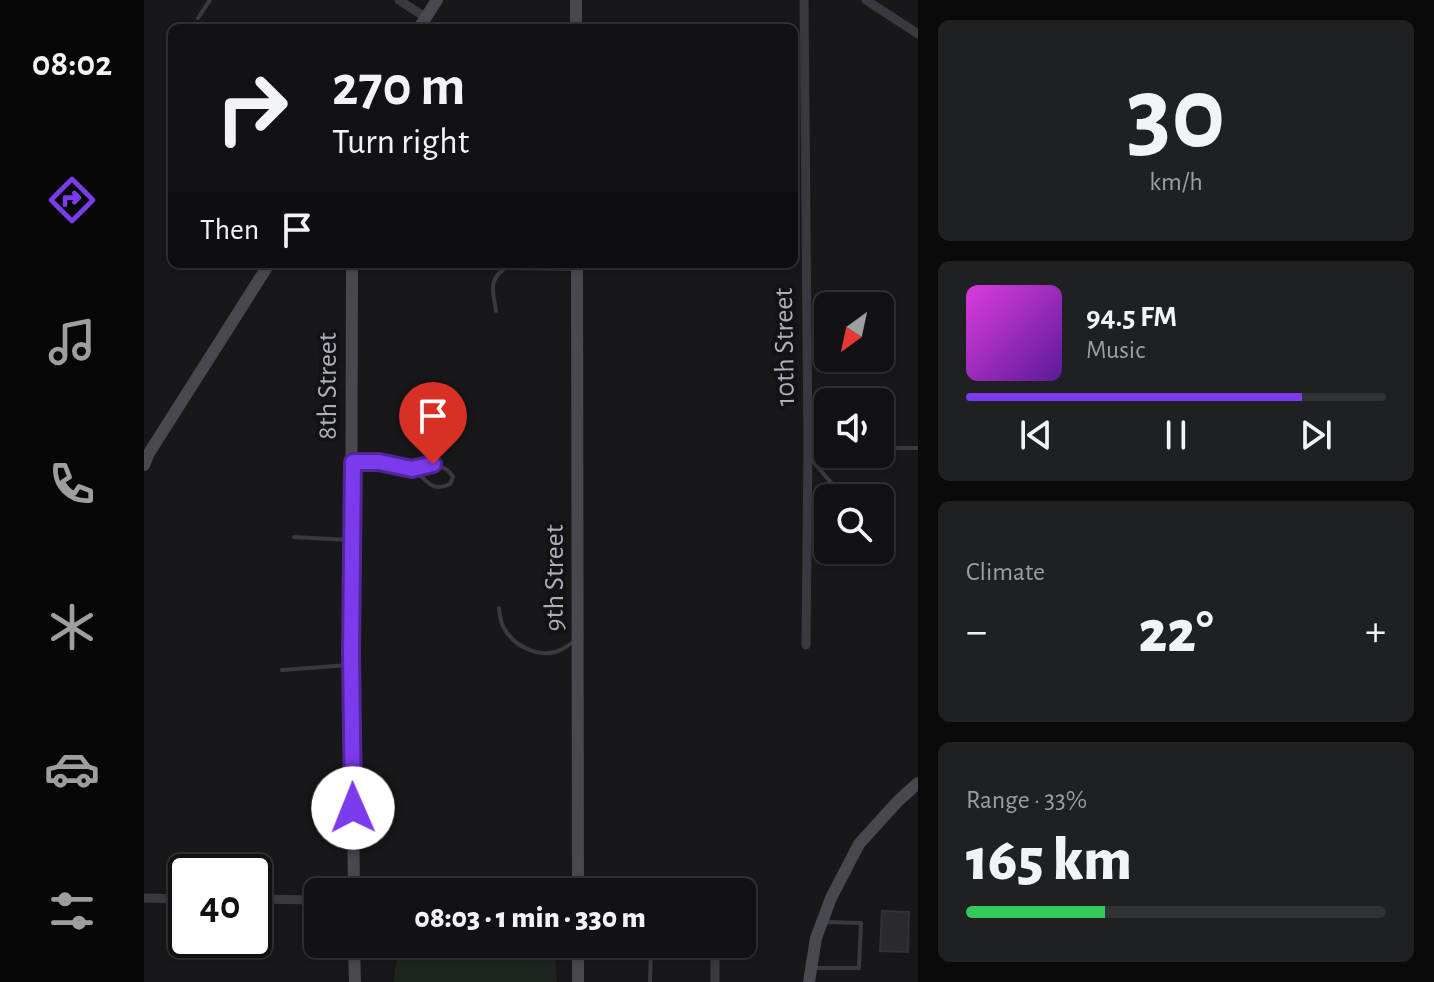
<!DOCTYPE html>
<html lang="en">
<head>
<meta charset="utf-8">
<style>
	:root { --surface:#121214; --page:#1f2022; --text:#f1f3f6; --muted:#9c9ea0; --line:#313234; --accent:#7c3aed }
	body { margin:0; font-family:"Alegreya Sans",sans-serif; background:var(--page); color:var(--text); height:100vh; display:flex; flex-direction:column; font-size:30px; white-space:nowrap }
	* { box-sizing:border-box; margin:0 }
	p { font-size:26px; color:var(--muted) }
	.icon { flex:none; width:44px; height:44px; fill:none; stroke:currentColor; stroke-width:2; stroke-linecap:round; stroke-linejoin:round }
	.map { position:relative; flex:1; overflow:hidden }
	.sheet { display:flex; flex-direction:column; gap:20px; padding:20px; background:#0a0a0b; width:516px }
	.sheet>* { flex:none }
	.guide { position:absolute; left:24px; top:24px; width:630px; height:244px; border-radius:12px; box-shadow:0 2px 6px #0004,0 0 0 2px var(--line); background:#121214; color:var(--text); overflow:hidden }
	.needle { width:52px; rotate:213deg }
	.controls { position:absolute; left:670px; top:292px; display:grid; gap:16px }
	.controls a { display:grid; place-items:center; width:80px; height:80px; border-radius:12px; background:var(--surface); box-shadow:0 2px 6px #0004,0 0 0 2px var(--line); font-size:40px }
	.speed { position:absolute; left:24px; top:854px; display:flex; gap:16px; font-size:40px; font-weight:700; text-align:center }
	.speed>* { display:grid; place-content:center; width:104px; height:104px; border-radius:50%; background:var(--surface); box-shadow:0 2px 6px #0004,0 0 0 2px var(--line); line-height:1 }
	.speed .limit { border:4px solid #111; border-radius:12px; background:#fff; color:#111 }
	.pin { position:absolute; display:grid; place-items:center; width:68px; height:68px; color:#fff; margin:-82px -34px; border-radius:50% 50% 50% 0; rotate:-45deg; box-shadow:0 0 8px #0007 }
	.pin .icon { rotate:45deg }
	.me { position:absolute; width:88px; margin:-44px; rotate:359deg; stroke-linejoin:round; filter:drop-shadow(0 0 6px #0008) }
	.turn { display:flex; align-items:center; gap:28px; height:168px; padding:0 32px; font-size:36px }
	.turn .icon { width:104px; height:104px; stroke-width:2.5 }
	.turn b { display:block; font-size:56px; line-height:68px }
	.then { display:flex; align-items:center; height:76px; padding:0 32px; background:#0003; gap:16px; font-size:30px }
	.big { font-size:60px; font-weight:800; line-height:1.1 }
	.sheet .card { flex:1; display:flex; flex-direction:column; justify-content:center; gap:12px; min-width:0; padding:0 28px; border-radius:12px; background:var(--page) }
	.sheet .dial { align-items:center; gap:0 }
	.dial b { font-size:104px; line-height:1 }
	.song { display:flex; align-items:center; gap:24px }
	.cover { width:96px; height:96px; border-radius:12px; background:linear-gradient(135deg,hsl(300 70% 55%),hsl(270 70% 35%)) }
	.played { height:8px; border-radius:4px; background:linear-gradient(90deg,var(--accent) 80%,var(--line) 80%) }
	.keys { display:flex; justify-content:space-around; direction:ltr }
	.heat { display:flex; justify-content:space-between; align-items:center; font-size:44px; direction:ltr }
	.charge { height:12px; border-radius:6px; background:linear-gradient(90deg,#34c759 33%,var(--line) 0) }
	.trip { position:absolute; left:160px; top:878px; width:452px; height:80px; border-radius:12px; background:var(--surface); box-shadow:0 2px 6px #0004,0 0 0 2px var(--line); font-weight:800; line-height:80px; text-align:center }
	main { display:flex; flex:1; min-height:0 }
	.dock { display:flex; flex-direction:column; width:144px; justify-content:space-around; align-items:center; background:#070708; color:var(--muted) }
	.dock .icon { width:56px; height:56px }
	.dock .current { color:var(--accent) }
	.dock b { font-size:36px; color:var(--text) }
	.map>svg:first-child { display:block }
	.green { fill:#1e251f }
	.building { fill:#2b2b2e; stroke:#323236; stroke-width:2 }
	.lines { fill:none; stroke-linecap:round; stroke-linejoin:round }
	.lane { stroke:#393a3f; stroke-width:4 }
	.street { stroke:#393a3f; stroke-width:9 }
	.secondary { stroke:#47494f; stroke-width:12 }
	.route-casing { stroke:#51269a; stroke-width:20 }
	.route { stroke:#7c3aed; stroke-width:14 }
	.labels { text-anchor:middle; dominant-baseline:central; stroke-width:8; stroke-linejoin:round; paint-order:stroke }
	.street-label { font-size:28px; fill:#abafb9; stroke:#131315 }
</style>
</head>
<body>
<main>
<nav class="dock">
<b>08:02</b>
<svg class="icon current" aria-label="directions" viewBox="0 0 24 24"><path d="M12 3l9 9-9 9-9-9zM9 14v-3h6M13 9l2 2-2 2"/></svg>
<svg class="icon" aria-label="music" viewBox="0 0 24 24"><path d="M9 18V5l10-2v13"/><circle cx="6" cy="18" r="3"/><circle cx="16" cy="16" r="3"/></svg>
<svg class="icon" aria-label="phone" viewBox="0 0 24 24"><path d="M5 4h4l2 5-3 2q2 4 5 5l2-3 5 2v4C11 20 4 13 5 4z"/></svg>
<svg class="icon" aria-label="climate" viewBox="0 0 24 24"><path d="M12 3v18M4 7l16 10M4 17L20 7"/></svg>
<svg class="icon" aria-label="car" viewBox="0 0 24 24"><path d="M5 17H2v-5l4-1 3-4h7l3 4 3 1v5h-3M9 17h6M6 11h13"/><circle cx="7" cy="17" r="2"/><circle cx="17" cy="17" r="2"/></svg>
<svg class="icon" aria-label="filters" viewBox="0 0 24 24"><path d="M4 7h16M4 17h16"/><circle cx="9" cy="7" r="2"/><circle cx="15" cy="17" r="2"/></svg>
</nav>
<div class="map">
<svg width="774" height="982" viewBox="0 0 774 982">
	<rect width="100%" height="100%" fill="#18181a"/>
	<path class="green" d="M258,946H404L411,959L413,982H250L251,968Z"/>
	<path class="building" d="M738,911L765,912L764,952L736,951Z"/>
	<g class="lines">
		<path class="lane" d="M54,18L66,0
			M352,311C349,292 344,280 361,268L431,269
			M736,448H774
			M666,458L690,486L723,489
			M211,462C226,462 255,462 268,469C282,477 286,494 306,484L309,477C300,461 283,465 268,469
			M150,537L206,540
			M355,608C356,615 356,622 360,628C369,645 392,657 411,652C418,650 424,646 429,642
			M138,670L205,665
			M669,968H715L717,923L680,922
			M506,982L507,944"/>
		<path class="street" d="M255,0L281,17
			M660,0L664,445L662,645
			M722,0L774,34
			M0,898L42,899
			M110,899L174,900
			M571,982V945"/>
		<path class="secondary" d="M432,0V28
			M275,28L293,0
			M208,264L207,653L210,892
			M433,264L434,892
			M0,465L5,453L125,264
			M210,944L211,982
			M434,982V944
			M665,982L672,938L687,898L715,844L754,801L774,783"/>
	</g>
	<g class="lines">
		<g class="route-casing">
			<path id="route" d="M209,808L207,653L209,462H235L268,469L289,464"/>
		</g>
		<use href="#route" class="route"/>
	</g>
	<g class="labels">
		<g class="street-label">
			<text transform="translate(641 347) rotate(-91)">10th Street</text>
			<text transform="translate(184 386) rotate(-90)">8th Street</text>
			<text transform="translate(411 578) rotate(-90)">9th Street</text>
		</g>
	</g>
</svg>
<div class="controls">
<a><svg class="needle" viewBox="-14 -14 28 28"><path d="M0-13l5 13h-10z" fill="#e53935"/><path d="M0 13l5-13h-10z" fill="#9c9ea0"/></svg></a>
<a><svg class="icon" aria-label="sound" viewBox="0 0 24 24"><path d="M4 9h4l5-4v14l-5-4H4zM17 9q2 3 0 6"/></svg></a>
<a><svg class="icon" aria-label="search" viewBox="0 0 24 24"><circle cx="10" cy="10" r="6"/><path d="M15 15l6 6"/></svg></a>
</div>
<div class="speed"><div class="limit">40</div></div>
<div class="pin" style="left:289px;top:464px;background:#d93025"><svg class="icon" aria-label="arrive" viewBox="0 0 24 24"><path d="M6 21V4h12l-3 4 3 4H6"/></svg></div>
<svg class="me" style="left:209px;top:808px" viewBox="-20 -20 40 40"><circle r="19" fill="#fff"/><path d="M0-13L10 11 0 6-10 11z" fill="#7c3aed"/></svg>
<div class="trip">08:03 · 1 min · 330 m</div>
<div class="guide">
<div class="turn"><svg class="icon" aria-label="right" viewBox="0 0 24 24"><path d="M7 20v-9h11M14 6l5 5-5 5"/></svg><div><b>270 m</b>Turn right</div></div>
<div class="then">Then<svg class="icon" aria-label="arrive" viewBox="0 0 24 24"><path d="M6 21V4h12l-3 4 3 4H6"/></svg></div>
</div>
</div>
<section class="sheet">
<div class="card dial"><b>30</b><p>km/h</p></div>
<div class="card">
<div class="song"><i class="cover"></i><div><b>94.5 FM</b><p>Music</p></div></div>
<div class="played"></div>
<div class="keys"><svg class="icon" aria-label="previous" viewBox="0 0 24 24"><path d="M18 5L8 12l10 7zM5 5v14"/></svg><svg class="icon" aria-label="pause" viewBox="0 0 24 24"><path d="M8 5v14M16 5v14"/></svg><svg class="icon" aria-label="next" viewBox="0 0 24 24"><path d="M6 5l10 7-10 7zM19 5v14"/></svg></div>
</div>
<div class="card"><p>Climate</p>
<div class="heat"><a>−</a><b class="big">22°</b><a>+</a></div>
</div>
<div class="card"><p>Range · 33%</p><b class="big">165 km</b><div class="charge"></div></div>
</section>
</main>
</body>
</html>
